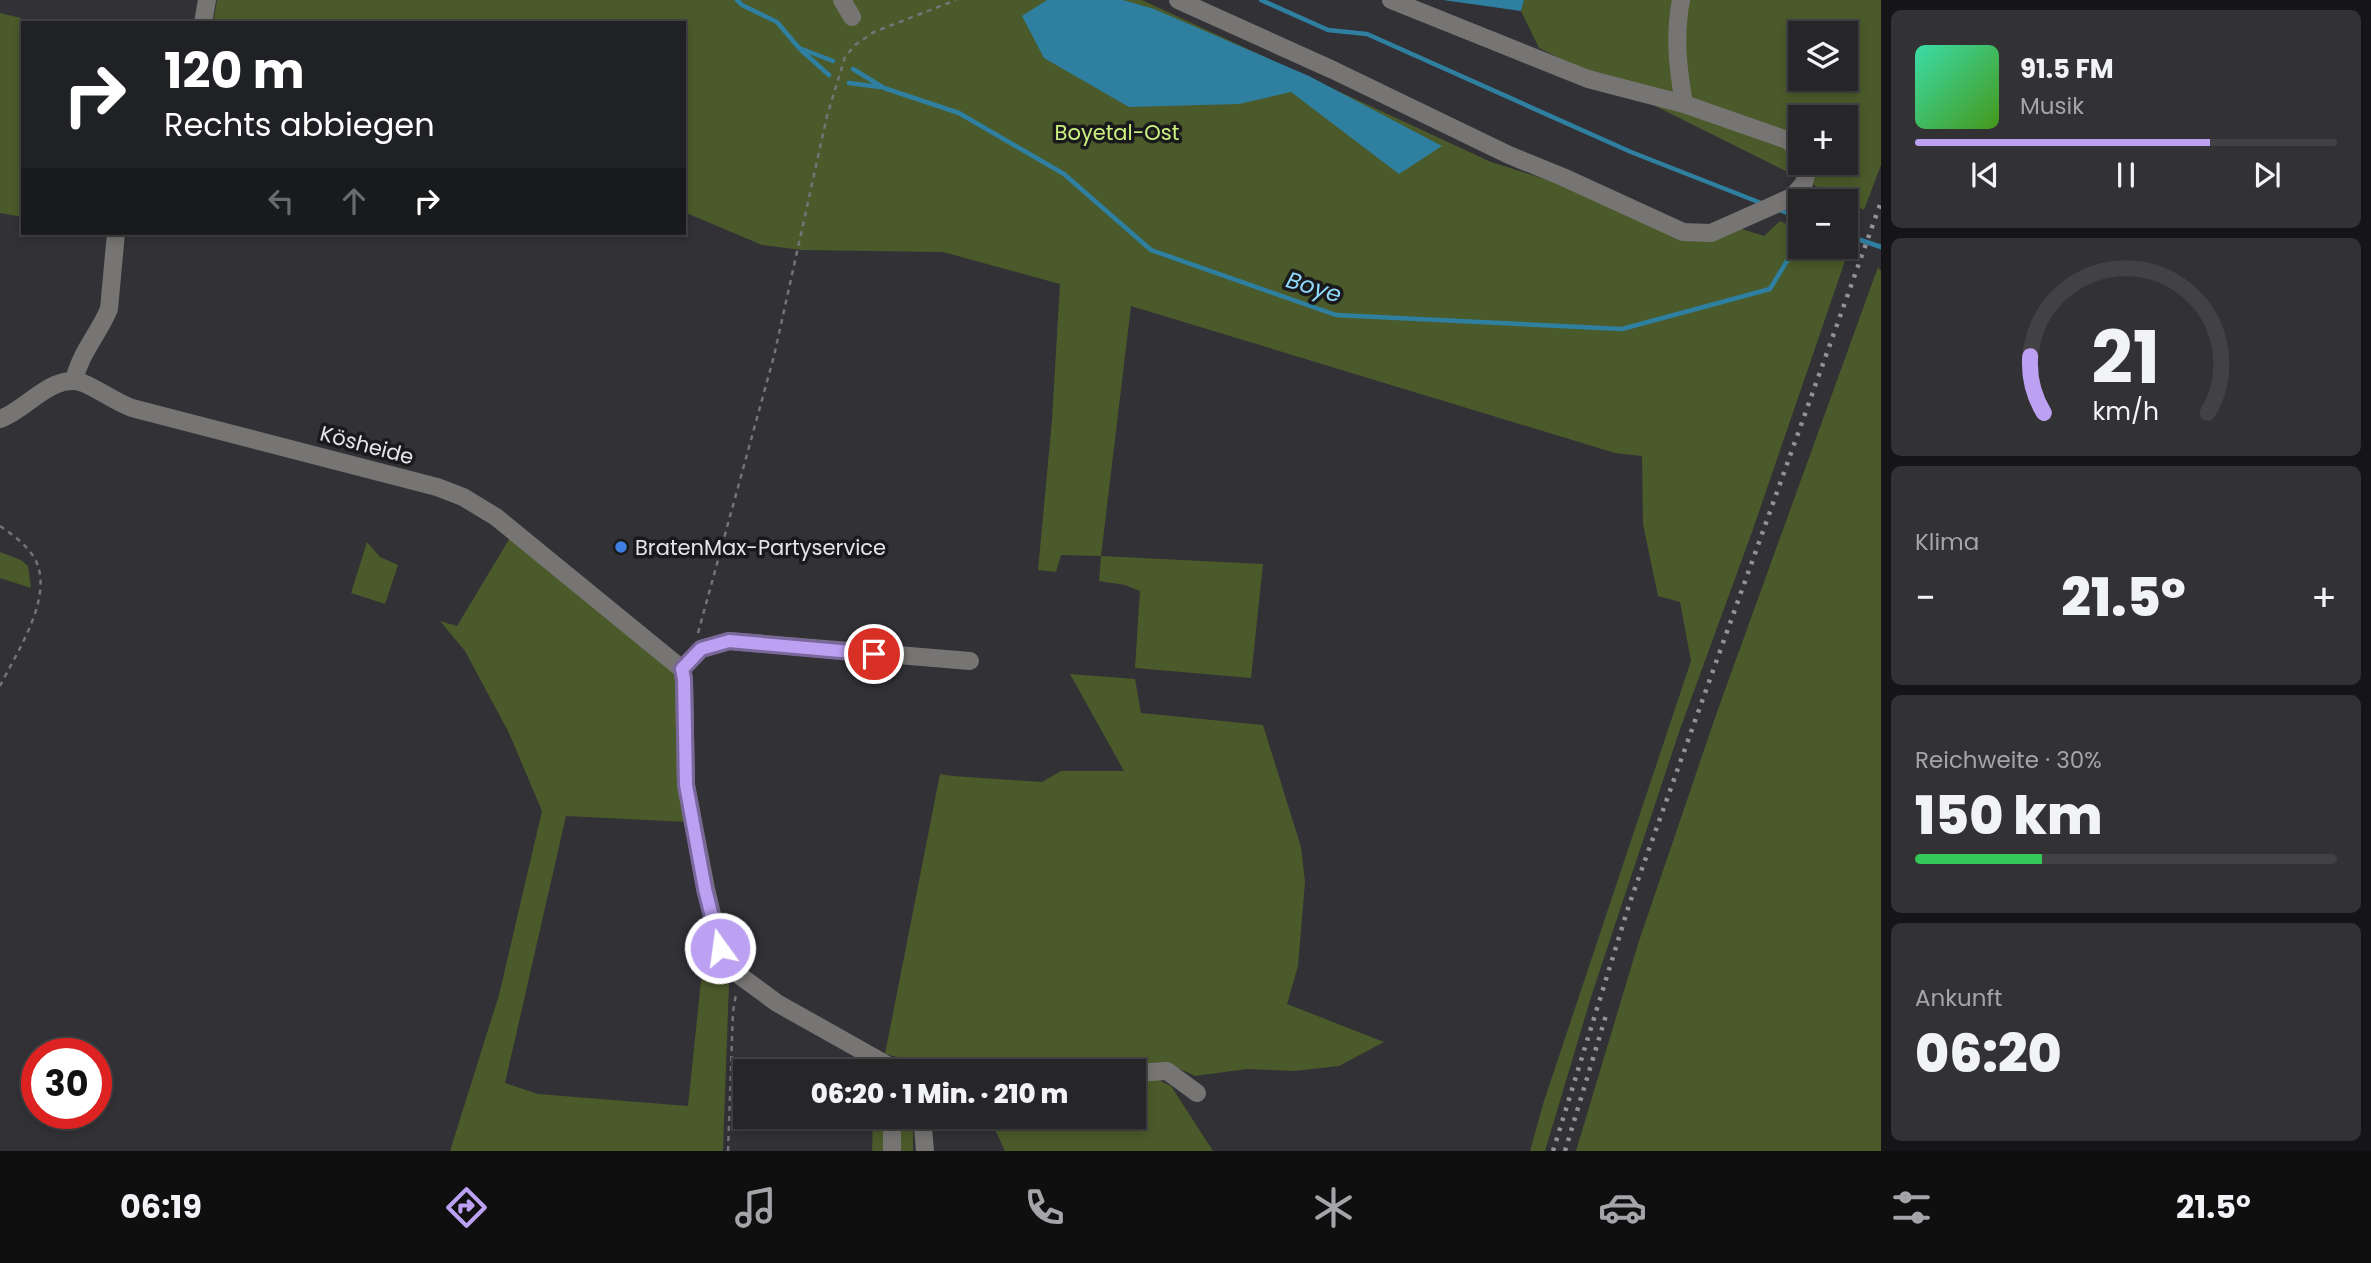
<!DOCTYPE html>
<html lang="de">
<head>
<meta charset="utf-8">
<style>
	:root { --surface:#262528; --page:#323134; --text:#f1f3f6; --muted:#a4a5a8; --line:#424245; --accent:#bca0f2 }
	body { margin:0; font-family:Poppins,sans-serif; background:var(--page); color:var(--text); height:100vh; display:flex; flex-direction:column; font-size:26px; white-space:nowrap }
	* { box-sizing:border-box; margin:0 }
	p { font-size:23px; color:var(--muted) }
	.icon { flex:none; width:38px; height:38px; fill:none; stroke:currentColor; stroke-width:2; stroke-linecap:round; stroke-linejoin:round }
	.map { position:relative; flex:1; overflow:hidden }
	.side { display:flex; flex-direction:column; gap:10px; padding:10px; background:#151416; width:490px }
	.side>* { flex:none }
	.guide { position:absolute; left:21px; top:21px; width:665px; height:214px; border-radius:0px; box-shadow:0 4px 10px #0003,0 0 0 2px var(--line); background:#202124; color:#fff; overflow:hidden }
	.controls { position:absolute; left:1788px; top:21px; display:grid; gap:14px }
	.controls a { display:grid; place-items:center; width:70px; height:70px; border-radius:0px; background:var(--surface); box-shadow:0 4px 10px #0003,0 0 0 2px var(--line); font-size:35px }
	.speed { position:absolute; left:21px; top:1038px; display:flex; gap:14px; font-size:35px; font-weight:700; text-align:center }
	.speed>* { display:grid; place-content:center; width:91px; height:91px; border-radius:50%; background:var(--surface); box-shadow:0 4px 10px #0003,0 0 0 2px var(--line); line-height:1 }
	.speed .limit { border:10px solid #d22; background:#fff; color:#111 }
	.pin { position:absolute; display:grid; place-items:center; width:60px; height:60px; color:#fff; margin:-30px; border:4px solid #fff; border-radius:50%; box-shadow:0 2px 7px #0007 }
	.me { position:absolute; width:77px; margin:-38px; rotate:346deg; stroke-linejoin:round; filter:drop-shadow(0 0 5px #0008) }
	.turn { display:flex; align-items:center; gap:24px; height:147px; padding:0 28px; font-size:32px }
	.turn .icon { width:91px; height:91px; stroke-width:2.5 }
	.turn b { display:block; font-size:49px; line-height:60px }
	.lanes { display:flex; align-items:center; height:66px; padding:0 28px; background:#0003; justify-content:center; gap:35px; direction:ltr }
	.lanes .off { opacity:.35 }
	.big { font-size:52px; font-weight:800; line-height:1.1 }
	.side .card { flex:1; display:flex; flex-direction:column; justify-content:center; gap:10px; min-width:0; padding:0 24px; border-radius:10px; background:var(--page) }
	.side .dial { align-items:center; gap:0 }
	.dial svg { height:182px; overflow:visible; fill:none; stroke:var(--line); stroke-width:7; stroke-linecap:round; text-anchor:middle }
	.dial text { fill:var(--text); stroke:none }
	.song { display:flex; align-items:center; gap:21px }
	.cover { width:84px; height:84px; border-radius:10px; background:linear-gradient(135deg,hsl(160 70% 55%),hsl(100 70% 35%)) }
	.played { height:7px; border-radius:4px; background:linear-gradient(90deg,var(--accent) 70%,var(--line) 70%) }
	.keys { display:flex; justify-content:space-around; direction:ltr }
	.heat { display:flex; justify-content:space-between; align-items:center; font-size:38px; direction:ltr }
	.charge { height:10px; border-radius:5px; background:linear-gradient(90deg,#34c759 30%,var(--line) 0) }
	.trip { position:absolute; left:733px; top:1059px; width:413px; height:70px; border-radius:0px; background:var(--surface); box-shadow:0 4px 10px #0003,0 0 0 2px var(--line); font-weight:800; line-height:70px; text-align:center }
	.menu { display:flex; height:112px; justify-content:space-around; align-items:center; background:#0f0f10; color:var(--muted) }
	.menu .icon { width:49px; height:49px }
	.menu .current { color:var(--accent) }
	.menu b { font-size:32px; color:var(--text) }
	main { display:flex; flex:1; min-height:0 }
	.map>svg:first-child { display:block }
	.green { fill:#4a5a2a; fill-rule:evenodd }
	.water { fill:#2f7fa1 }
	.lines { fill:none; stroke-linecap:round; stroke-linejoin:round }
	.stream { stroke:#2f7fa1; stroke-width:4.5 }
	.path { stroke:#747478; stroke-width:2.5; stroke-dasharray:5 5; stroke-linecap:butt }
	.minor { stroke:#767573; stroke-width:18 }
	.rail { stroke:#939397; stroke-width:4.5; stroke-dasharray:3.5 7; stroke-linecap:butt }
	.route-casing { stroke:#7a689d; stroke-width:18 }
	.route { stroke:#bca0f2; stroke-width:12 }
	.shop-dot { fill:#3f7fe0; stroke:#1a1a1c; stroke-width:2.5 }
	.labels { text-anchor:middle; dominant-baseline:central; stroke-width:7; stroke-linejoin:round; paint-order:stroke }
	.park-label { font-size:21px; fill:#ccf180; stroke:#1a1a1c }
	.street-label { font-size:21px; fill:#e5e5e8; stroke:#1a1a1c }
	.poi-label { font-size:21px; fill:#e5e5e8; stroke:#1a1a1c; text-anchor:start }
	.water-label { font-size:23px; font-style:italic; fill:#91d9fd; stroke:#1a1a1c }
</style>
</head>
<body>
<main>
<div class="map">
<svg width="1881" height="1151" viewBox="0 0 1881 1151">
	<rect width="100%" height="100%" fill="#323136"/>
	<path class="green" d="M217,0H1142L1491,162L1702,229H1742L1764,236L1780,221L1801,231V247H1822L1817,253L1829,257L1847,255L1752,532L1679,732L1591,997L1545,1151H1530L1544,1101L1691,661L1680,602L1658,596L1643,524L1642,456L1615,453L1131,306L1101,556L1263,564L1251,678L1135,668L1140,591L1125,585L1099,581L1101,556L1061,555L1056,572L1038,570L1052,420L1060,284L943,252L802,250L762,245L684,212V23H213Z
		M1524,0H1881V165L1864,210L1539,48L1521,11ZM1801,33H1846V79H1801ZM1801,117H1846V163H1801Z
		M0,13L21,18L23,217L0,213Z
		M1878,267L1881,271V1151H1576L1638,944L1717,712Z
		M511,536L674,673L678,692L688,822L566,816L505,1083L538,1094L688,1106L701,981L716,963L729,984L723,1151H450L499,995L542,811L509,733L465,651L440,621L457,626Z
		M367,542L380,557L398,565L385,604L351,593Z
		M0,552L21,560L28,566L31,588L0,578Z
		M1070,674L1135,679L1141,713L1263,725L1301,847L1305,882L1298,966L1287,1004L1384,1042L1339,1066L1294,1071L1247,1069L1195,1076L1178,1068L1147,1066L1095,1071H954L885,1054L940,774L953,776L1042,782L1061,771H1124Z
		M1134,1078L1156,1079L1171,1086L1213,1151H1005L989,1117L1134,1116Z
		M873,1117H913V1151H872Z"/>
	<path class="water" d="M1047,0H1123L1154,9L1309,76L1442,146L1399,174L1291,92L1239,104L1129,107L1044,58L1022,16Z
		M1443,0H1524L1521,11Z"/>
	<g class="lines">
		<path class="stream" d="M737,0L742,5L777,22L799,48L833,61
			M1261,0L1328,30L1367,34L1631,152L1761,203
			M801,50L829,75
			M853,69L884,88L959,113L1064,174L1151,250L1336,315L1622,329L1770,289L1796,246L1801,242
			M849,83L880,87
			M1779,210L1801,218
			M1846,235L1881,247"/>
		<path class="path" d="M0,526C13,535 27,545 35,559C55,597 16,653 0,686
			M698,633L774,356L827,116L845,57L855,45L874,32L956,0
			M728,1151L733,1012L736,994"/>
		<path class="minor" d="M842,0L852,17
			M1178,0L1333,70L1509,155L1563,177L1683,232L1711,233L1792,197L1804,183L1808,166L1807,163
			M1391,0L1588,79L1684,104L1787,140L1801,151
			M1681,0C1674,36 1678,69 1684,104
			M203,23L207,0
			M74,381C80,353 98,335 109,309L116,233
			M0,419C26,410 53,372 83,383C100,390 115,402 132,408L437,487L463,497L496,517L682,669
			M682,669L684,679L686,785L706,889L720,948L739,975L777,1003L898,1071
			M682,669L701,649L729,641L970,661
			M891,1067H918L934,1071
			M1134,1073L1167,1071L1197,1093
			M922,1116L925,1151
			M892,1151V1116"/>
		<path class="rail" d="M1553,1151L1629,905L1881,202
			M1565,1151L1607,1012"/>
	</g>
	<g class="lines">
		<g class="route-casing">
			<path id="route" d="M720,948L705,889L686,785L684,679L682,669L701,649L729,641L874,654"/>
		</g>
		<use href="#route" class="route"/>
	</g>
	<circle class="shop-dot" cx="621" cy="547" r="7"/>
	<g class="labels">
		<g class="park-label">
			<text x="1117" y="132">Boyetal-Ost</text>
		</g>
		<g class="street-label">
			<text transform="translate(367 445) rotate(15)">Kösheide</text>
		</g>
		<g class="poi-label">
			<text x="635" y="547">BratenMax-Partyservice</text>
		</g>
		<g class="water-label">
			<text transform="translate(1314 287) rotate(17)">Boye</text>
		</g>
	</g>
</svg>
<div class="controls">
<a><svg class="icon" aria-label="layers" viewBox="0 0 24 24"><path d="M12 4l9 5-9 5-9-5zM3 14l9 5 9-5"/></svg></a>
<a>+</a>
<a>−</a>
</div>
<div class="speed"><div class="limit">30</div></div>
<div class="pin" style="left:874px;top:654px;background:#d93025"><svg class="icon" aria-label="arrive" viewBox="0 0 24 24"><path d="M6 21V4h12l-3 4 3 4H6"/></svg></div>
<svg class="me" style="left:720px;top:948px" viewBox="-20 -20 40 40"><circle r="17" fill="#bca0f2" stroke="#fff" stroke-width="3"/><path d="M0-11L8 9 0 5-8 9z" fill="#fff"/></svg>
<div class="trip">06:20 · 1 Min. · 210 m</div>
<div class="guide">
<div class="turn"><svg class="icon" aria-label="right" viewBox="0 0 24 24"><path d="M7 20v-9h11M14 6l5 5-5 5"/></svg><div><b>120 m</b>Rechts abbiegen</div></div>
<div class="lanes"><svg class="icon off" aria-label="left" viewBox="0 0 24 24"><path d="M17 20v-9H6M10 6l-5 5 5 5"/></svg><svg class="icon off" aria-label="ahead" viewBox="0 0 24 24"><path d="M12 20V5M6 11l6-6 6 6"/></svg><svg class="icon" aria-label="right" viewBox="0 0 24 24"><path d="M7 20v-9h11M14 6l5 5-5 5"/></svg></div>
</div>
</div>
<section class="side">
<div class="card">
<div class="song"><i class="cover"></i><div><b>91.5 FM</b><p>Musik</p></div></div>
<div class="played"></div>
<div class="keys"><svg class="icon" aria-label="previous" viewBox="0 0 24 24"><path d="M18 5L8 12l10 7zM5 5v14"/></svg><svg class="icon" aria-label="pause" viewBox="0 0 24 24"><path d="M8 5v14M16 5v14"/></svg><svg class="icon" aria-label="next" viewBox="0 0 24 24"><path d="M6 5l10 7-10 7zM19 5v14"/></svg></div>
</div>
<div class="card dial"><svg viewBox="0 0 100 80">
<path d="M14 69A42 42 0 1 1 86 69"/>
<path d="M14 69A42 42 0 0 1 8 44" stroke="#bca0f2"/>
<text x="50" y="56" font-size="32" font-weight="700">21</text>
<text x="50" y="72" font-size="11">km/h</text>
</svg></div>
<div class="card"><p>Klima</p>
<div class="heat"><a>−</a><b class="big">21.5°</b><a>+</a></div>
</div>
<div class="card"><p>Reichweite · 30%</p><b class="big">150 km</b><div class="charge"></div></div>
<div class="card"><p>Ankunft</p><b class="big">06:20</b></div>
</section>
</main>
<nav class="menu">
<b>06:19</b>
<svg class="icon current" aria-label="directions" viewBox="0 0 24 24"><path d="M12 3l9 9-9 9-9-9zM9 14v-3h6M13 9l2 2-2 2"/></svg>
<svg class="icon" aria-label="music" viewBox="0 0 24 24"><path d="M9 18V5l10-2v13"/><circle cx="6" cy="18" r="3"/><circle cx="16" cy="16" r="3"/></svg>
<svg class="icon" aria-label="phone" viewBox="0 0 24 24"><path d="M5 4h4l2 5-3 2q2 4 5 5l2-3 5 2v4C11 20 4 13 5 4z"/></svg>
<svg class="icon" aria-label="climate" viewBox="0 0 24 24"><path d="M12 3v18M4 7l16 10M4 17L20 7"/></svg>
<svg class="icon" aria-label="car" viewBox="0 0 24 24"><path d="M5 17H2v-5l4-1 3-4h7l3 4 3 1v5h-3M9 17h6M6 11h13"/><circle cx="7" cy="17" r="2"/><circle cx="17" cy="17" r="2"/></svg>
<svg class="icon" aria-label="filters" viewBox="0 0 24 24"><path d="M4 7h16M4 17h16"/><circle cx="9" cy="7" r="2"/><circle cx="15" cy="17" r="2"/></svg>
<b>21.5°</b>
</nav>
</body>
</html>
